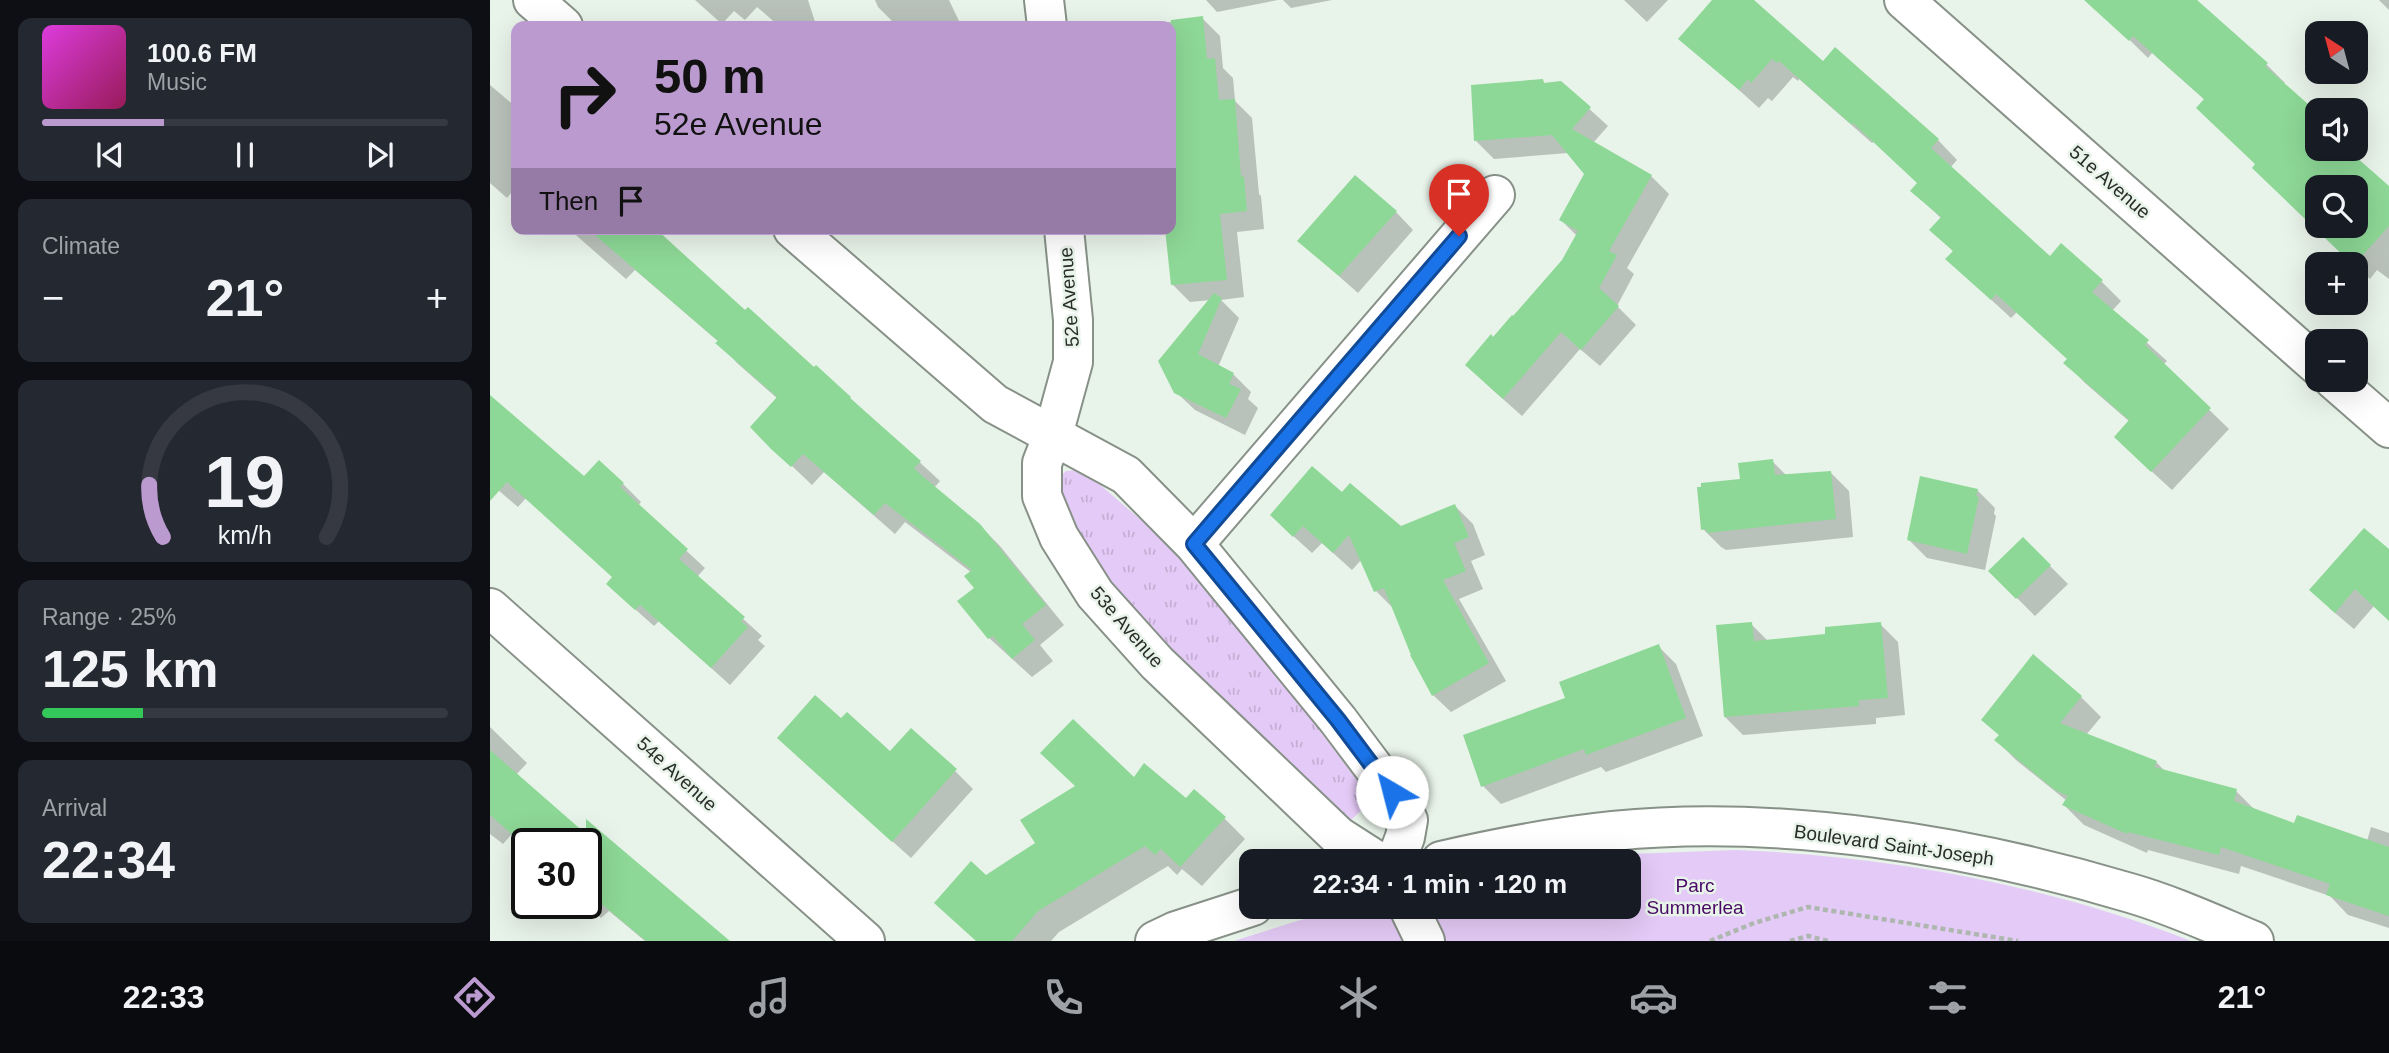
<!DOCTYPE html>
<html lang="en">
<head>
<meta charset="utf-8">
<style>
	:root { --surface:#171b24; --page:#242831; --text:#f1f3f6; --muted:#9ea1a6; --line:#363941; --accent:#bb9acf }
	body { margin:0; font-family:Arial,sans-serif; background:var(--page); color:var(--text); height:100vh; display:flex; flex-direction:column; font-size:26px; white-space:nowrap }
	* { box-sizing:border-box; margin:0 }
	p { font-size:23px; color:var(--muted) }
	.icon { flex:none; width:38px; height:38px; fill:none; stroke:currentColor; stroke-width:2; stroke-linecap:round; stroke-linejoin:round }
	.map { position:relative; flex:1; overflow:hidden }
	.drawer { display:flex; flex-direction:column; gap:18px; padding:18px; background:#0d0f14; width:490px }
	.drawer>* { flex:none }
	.banner { position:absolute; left:21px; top:21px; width:665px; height:214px; border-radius:14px; box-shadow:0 7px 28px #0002; background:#bb9acf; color:#111; overflow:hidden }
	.needle { width:46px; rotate:324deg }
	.tools { position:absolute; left:1815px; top:21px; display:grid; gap:14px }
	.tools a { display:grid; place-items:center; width:63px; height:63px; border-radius:14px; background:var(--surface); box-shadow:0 7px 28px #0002; font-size:35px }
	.speed { position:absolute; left:21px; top:828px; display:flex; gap:14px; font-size:35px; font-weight:700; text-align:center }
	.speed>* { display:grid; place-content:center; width:91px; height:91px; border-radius:50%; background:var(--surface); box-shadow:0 7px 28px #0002; line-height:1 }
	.speed .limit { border:4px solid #111; border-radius:10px; background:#fff; color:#111 }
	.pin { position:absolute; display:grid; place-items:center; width:60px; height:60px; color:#fff; margin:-72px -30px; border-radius:50% 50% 50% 0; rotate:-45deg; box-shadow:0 0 7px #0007 }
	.pin .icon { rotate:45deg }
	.me { position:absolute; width:77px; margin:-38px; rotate:323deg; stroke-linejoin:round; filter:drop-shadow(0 0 5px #0008) }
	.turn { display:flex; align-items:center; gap:24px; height:147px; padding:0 28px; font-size:32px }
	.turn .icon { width:91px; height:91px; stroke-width:2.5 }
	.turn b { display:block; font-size:49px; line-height:60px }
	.then { display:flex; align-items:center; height:66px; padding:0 28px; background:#0003; gap:14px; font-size:26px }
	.big { font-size:52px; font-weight:700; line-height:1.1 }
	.drawer .card { flex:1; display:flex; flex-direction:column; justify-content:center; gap:10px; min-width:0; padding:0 24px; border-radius:14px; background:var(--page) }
	.drawer .dial { align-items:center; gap:0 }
	.dial svg { height:182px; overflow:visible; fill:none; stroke:var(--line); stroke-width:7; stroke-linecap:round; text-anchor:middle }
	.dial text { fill:var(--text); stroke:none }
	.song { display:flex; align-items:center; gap:21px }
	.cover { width:84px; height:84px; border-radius:10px; background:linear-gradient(135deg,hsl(300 70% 55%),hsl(330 70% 35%)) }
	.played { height:7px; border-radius:4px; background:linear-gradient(90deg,var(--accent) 30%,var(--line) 30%) }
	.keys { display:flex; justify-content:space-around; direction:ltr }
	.heat { display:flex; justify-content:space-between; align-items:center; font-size:38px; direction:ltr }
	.charge { height:10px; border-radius:5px; background:linear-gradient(90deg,#34c759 25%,var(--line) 0) }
	.trip { position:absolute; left:749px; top:849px; width:402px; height:70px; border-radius:14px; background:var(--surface); box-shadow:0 7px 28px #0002; font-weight:700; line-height:70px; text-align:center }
	.menu { display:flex; height:112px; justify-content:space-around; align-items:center; background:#090b0e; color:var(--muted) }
	.menu .icon { width:49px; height:49px }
	.menu .selected { color:var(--accent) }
	.menu b { font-size:32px; color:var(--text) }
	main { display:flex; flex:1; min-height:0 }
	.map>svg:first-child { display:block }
	.grass { fill:url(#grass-tufts) }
	.park { fill:#e4caf6 }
	.shadow { fill:#0003; fill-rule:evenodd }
	.building { fill:#8dd896; fill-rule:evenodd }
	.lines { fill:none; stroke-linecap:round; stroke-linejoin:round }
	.minor-casing { stroke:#879187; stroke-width:42 }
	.path { stroke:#aeb7af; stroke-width:4.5; stroke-dasharray:5 3.5; stroke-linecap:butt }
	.minor { stroke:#fff; stroke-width:38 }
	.route-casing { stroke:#114b97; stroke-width:18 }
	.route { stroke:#1a73e8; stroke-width:12 }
	.labels { text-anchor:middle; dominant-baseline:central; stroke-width:5; stroke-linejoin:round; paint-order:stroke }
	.street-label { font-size:19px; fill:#292d2a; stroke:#e8f3e9 }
	.park-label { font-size:19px; fill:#490866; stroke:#e8f3e9 }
</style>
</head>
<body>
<main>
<section class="drawer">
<div class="card">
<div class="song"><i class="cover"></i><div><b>100.6 FM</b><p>Music</p></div></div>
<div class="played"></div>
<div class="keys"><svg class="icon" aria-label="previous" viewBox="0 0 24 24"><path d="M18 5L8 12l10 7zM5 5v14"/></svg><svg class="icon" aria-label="pause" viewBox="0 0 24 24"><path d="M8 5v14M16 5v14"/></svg><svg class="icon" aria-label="next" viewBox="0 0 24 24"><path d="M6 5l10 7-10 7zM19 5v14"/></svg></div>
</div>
<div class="card"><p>Climate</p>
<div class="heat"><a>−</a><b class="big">21°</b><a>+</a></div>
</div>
<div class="card dial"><svg viewBox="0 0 100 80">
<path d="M14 69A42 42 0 1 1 86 69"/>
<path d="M14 69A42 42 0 0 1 8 46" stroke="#bb9acf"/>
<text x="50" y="56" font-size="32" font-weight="700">19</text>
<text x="50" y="72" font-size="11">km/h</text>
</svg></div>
<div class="card"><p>Range · 25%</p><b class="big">125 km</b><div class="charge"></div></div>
<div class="card"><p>Arrival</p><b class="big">22:34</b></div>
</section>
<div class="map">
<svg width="1899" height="941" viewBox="0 0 1899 941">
	<defs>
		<pattern id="grass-tufts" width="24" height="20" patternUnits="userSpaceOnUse" patternTransform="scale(1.75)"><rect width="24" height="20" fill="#e4caf6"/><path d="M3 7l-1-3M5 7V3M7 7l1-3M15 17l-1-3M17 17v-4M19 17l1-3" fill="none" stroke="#c4aed3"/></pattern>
	</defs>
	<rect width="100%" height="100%" fill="#e8f3e9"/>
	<path class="grass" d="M589,470L600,476L689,553L779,663L882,800L860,821L641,619L581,528L568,493V479L576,471Z"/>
	<path class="park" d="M1245,850C1401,856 1556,885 1701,941H744L807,921L862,907L1139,906V861H1087L1141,854Z"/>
	<path class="shadow" d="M205,0H318L326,25L289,26L267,7L255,20L244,11L232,24Z
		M385,0H459L469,21L458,26H420L415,22L406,25L388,7Z
		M716,0H788L727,12Z
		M793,0H842L801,8Z
		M1134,0H1178L1157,22Z
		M1224,0H1262L1333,64L1345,50L1448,140L1467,160L1460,168L1560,258L1611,281L1631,301L1622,311L1677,361L1673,365L1739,429L1682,490L1646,457L1640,422L1595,383L1576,363L1579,360L1527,312L1521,318L1457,259L1464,252L1442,230L1452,219L1422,191L1429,184L1384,142L1382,143L1309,79L1308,81L1303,77L1282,101L1278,98L1269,108L1191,38Z
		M1599,0H1681L1710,5L1777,65L1795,83L1793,84L1819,107L1822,104L1829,110H1827V149H1866V144L1875,154L1869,161L1899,188V279L1887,270L1880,279L1782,185L1715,100L1662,53L1658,58ZM1827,187H1866V226H1827Z
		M1889,0H1899V10Z
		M712,18L730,36L733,68L743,78L745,101L762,118L769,194L771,196L774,229L747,232L754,297L731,300L749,318L728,367L743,374L761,392L758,399L768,408L755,435L705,410L686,392L721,300L700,302L682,284L681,26H670V23Z
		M1053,81L1056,85L1071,83L1118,126L1103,143L1161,176L1179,194L1137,268L1144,274L1127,306L1146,325L1110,366L1090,349L1032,416L995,383L1003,339L1073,261L1087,236L1071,220L1096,174L1078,153L1004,159L986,141Z
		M0,85L26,107V196L22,192L17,198L0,183Z
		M906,212L923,230L868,293L809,241Z
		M79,229H158L360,398L450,481L444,488L489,525L510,546L574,625L550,645L563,661L542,677L499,638L482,573L415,522L405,534L334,472L322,485L282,447L288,399L247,363L229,342L145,270L136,279Z
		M0,397L95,478L133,484L151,502L148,506L215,568L207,577L272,636L268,640L275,646L240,685L169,621L164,626L137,602L124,578L36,498L28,507L0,483Z
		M1282,461L1297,476L1341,473L1359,491L1363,537L1236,550L1231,547L1213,529L1251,480Z
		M1487,490L1505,508L1504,514L1506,516L1495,570L1437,558L1419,540Z
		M853,495L911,528L965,506L983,524L995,555L981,561L993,589L969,599L1016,681L961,712L943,695L905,610L886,591L872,559L862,570L832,543L822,553L800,533Z
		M1533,539L1578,584L1545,616L1500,571Z
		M1899,552V620L1884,606L1864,629L1839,608Z
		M1261,624L1279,642L1337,636L1390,624L1408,642L1415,715L1386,718V724L1253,735L1235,717Z
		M1168,646L1186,664L1213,736L1116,772L1111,767L1011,804L993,786L1077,699Z
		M1543,657L1591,697L1611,717L1596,735L1666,762L1676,772L1746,791L1767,812L1805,825L1877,841L1881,827L1899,833V928L1858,915L1840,896L1751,866L1749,874L1658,850L1657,853L1594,825L1574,805L1577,801L1526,760L1506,740L1510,736L1493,719Z
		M351,721L400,753L465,771L483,789L421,858L307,756Z
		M0,727L37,763L26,775L98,838L235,941H155L119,911L111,918L96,903V844H37V847L22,834L13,844L0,834Z
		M644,780L734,818L755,839L712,886L692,869L687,875L678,866L569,932L561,941H486L495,877Z"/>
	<path class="building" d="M1222,0H1264L1333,61L1345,47L1449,139L1441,148L1560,256L1571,243L1613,280L1602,292L1659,340L1655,345L1721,408L1661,472L1624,437L1639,420L1573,363L1577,359L1506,294L1501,300L1455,259L1463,251L1439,230L1451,217L1420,191L1427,183L1363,123L1362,125L1289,61L1287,63L1282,59L1261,83L1258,79L1249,90L1188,39Z
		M1594,0H1707L1778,63L1775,66L1819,105L1822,101L1832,110H1827V149H1857L1899,186V226L1872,256L1869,254L1861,263L1762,168L1765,164L1706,108L1714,99L1643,36L1639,41ZM1827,187H1866V226H1827Z
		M713,16L717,59L725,58L729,100L745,99L751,177L754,176L757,211L730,214L737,280L681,285L675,229H681V20Z
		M1053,79L1054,83L1071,81L1101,107L1082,129L1162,175L1119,251L1127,255L1109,288L1129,306L1091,350L1071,332L1013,399L975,365L1001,334L1003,337L1022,315L1023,316L1072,260L1088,231L1069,220L1094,174L1062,135L984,141L981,85Z
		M865,175L907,211L849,276L807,241Z
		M98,229H166L255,310L258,307L324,367L326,365L361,397L360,398L431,461L424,468L430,474L490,524L556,605L532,624L545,640L522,659L503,636L498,639L467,601L484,588L474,576L482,570L395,503L384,515L313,454L301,467L281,449L260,427L287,397L225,343L228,341Z
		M724,293L732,298L708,354L744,373L739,384L751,389L736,418L684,393L668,361Z
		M0,395L94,476L109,460L134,483L130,487L198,549L189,559L255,617L251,621L258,627L221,668L150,605L145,610L116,584L122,577L17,482L0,501Z
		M1283,459L1285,475L1341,471L1346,519L1217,533L1216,529L1211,530L1207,487H1211V483L1250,479L1248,463Z
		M822,466L852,492L860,483L911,526L965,504L979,537L964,543L976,571L953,580L999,663L942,696L920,655H921L894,588L884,592L859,535L843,553L813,526L803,537L780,515Z
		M1430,476L1488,489L1486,496L1489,497L1477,554L1417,540Z
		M1874,528L1899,549V621L1865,589L1845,613L1819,590Z
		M1533,537L1561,565L1526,599L1498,571Z
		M1262,622L1264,641L1335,634V627L1391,622L1398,698L1369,700V706L1234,717L1226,625Z
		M1169,644L1196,718L1096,755L1094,749L991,787L973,735L1075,698L1069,682Z
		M1543,654L1592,696L1570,723L1667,761L1664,767L1747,789L1744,801L1804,823L1807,815L1899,847V916L1836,895L1840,884L1731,847L1729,855L1638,832L1637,834L1572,805L1578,796L1565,790L1504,740L1509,735L1491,720Z
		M325,695L351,718L357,712L400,751L421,728L467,769L402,842L287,738Z
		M583,719L644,777L654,763L696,798L704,789L736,817L690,867L671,849L665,855L655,846L548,911L522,941H486L444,903L481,861L496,875L545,843L530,820L585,786L550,753Z
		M0,750L96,834V819L240,941H156L96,891V844H33L0,815Z"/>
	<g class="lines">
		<g class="minor-casing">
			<path id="minor" d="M43,0L73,26
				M554,0L557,26
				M1414,0L1827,365
				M303,229L505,404L636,475L704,544L848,720L902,792L918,820L915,837L906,861
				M574,229L583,320V362L563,435L552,463V496L569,537L605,594L667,663L848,836L887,861
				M1844,380L1899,428
				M704,544L1005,195
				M0,608L375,941
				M951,861C1007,848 1065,837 1123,831C1289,814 1480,845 1640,893C1682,905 1723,924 1764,941
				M918,906L935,941
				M665,941L686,931L763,906"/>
		</g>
		<path class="path" d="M1220,941L1264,923L1318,907L1528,941
			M1300,941L1318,936L1338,941"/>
		<use href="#minor" class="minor"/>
	</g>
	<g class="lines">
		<g class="route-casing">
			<path id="route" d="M902,792L848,720L704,544L969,236"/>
		</g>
		<use href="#route" class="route"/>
	</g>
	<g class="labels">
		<g class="street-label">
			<text transform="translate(1620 182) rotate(41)">51e Avenue</text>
			<text transform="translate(579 297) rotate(-94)">52e Avenue</text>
			<text transform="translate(637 627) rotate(49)">53e Avenue</text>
			<text transform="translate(187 774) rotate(42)">54e Avenue</text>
			<text transform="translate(1404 845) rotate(8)">Boulevard Saint-Joseph</text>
		</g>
		<g class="park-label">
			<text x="1205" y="885">Parc<tspan x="1205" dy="22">Summerlea</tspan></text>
		</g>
	</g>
</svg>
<div class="tools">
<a><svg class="needle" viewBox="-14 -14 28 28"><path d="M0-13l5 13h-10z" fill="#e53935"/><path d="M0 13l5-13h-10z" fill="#9ea1a6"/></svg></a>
<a><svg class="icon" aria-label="sound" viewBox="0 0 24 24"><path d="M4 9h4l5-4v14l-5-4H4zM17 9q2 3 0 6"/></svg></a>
<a><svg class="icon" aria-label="search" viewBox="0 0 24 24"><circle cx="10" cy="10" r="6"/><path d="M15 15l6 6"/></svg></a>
<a>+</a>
<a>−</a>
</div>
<div class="speed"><div class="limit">30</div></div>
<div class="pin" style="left:969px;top:236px;background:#d93025"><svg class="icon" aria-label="arrive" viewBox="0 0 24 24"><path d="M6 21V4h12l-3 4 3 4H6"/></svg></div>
<svg class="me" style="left:902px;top:792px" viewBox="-20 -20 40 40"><circle r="19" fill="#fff"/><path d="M0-13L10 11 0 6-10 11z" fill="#1a73e8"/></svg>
<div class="trip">22:34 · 1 min · 120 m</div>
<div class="banner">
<div class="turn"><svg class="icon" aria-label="right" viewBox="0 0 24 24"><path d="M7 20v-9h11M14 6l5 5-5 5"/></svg><div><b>50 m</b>52e Avenue</div></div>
<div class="then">Then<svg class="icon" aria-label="arrive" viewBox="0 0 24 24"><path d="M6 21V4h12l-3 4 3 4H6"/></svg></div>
</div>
</div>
</main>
<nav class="menu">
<b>22:33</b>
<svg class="icon selected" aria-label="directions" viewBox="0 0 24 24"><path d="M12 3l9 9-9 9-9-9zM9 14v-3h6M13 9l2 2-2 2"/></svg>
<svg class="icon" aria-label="music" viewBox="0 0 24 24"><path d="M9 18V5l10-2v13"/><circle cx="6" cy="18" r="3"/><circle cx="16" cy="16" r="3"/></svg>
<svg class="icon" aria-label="phone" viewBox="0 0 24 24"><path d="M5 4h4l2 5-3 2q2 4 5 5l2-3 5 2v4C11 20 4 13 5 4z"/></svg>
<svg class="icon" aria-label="climate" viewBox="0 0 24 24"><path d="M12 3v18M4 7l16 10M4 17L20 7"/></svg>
<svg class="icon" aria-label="car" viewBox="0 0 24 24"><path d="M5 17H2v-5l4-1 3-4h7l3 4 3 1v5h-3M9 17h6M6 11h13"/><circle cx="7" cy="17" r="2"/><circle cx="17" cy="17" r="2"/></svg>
<svg class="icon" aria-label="filters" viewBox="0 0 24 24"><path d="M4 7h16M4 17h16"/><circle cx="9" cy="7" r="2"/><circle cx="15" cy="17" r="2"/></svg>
<b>21°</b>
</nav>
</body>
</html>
